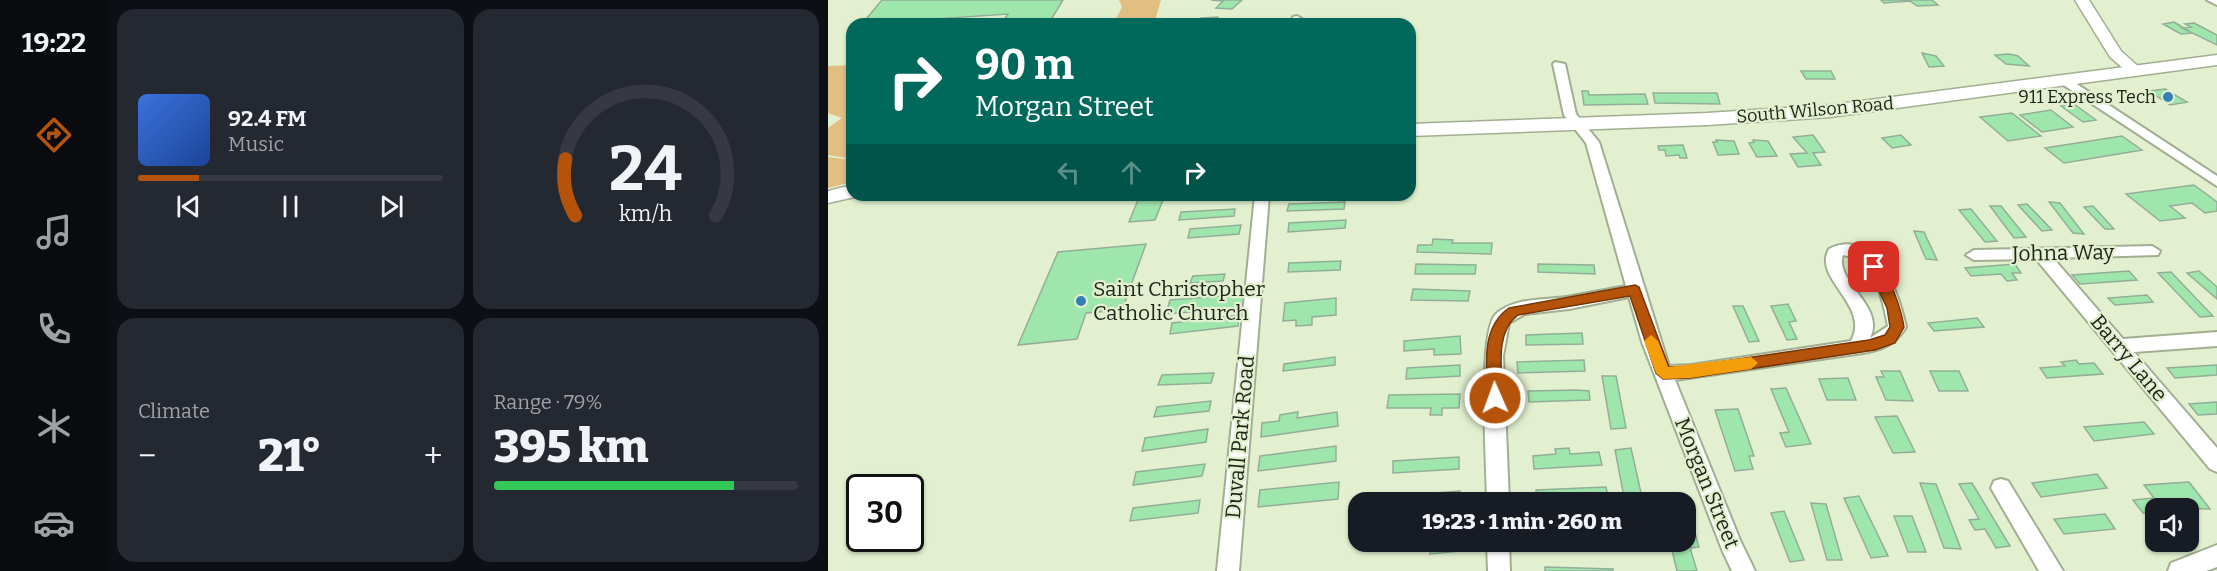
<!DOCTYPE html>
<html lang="en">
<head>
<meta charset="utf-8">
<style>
	:root { --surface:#171b24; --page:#242831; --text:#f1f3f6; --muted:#9ea1a6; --line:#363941; --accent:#b45309 }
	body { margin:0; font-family:Bitter,serif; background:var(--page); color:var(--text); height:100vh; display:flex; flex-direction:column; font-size:22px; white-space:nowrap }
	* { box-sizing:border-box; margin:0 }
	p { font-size:20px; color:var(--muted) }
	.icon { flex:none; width:33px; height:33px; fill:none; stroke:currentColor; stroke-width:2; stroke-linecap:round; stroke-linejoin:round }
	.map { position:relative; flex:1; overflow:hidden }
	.side { display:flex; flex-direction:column; gap:9px; padding:9px; background:#0d0f14; width:720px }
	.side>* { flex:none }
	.banner { position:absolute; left:18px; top:18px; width:570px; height:183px; border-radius:18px; box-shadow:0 2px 4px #0004; background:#00695c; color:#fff; overflow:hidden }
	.buttons { position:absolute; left:1317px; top:498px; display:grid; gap:12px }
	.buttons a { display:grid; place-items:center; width:54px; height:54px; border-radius:12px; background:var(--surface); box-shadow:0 2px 4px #0004; font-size:30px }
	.speed { position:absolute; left:18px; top:474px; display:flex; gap:12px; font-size:30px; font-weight:700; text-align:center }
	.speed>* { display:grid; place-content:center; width:78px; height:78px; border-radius:50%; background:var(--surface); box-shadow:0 2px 4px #0004; line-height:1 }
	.speed .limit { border:3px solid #111; border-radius:9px; background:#fff; color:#111 }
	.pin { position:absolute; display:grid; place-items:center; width:51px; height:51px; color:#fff; margin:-26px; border-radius:12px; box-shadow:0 3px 9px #0006 }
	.me { position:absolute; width:66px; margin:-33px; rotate:358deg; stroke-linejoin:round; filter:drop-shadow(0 0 4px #0008) }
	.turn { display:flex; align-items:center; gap:21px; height:126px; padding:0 30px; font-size:27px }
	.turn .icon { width:78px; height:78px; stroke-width:2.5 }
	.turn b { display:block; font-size:42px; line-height:51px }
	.lanes { display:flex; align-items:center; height:57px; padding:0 30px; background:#0003; justify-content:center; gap:30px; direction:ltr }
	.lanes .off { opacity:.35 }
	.big { font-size:45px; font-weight:800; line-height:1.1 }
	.side .card { flex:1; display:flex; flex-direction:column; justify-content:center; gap:9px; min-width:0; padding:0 21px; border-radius:18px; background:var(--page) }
	.side .dial { align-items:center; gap:0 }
	.dial svg { height:156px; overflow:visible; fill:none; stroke:var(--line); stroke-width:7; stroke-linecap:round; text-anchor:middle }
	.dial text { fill:var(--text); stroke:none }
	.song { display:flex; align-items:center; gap:18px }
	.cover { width:72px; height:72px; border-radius:9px; background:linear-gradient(135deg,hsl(220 70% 55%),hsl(220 70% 35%)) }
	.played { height:6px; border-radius:3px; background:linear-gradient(90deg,var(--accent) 20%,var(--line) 20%) }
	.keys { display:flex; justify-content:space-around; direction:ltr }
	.heat { display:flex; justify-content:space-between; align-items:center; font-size:33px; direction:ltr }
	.charge { height:9px; border-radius:4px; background:linear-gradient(90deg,#34c759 79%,var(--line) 0) }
	.side .tiles { flex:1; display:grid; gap:9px; grid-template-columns:repeat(2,1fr) }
	.trip { position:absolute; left:520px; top:492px; width:348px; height:60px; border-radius:18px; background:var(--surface); box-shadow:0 2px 4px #0004; font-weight:800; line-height:60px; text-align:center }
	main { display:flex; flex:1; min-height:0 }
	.tab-bar { display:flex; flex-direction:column; width:108px; justify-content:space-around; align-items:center; background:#090b0e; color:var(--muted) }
	.tab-bar .icon { width:42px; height:42px }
	.tab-bar .active { color:var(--accent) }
	.tab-bar b { font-size:27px; color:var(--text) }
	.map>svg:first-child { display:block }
	.green { fill:#e1bf83 }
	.building { fill:#9fe6ad; stroke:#93ae98; stroke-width:1.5 }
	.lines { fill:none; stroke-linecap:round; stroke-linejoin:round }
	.minor-casing { stroke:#a1ae91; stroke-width:4 }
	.tertiary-casing { stroke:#a1ae91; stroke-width:3 }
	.secondary-casing { stroke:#a1ae91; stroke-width:3 }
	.minor { fill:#fff; fill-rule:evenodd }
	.tertiary { fill:#fff; fill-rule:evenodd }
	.secondary { fill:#fff; fill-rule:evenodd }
	.route { fill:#b45309; stroke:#753606; stroke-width:1.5 }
	.slow { fill:#f59e0b }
	.poi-dot { fill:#347fb3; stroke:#e2f0d0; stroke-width:2 }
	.labels { text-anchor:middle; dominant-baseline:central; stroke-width:4.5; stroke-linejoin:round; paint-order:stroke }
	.far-poi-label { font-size:18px; fill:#1f2419; stroke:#e2f0d0; text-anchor:end }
	.far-street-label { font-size:18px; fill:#1f2419; stroke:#e2f0d0 }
	.street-label { font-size:21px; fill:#1f2419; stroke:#e2f0d0 }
	.poi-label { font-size:21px; fill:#1f2419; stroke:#e2f0d0; text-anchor:start }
</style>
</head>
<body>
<main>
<nav class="tab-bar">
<b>19:22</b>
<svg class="icon active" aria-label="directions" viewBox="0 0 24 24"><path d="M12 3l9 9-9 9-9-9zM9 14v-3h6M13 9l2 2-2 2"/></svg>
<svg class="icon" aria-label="music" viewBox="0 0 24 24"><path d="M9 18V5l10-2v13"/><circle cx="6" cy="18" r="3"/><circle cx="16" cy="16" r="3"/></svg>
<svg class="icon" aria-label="phone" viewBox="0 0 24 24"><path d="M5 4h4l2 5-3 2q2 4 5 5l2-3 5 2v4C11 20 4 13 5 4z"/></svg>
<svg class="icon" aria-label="climate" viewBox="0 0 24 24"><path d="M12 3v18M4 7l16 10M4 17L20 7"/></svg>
<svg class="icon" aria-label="car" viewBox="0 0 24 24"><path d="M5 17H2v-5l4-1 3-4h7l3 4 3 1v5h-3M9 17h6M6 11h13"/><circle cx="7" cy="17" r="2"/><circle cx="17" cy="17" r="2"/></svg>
</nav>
<section class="side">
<div class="tiles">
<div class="card">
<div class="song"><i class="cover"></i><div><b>92.4 FM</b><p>Music</p></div></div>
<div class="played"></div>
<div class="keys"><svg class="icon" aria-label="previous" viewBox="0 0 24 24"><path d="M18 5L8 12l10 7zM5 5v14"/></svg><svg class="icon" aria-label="pause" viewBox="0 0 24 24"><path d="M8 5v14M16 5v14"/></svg><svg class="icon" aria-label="next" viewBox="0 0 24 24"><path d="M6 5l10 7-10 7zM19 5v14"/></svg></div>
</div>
<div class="card dial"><svg viewBox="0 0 100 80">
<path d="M14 69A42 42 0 1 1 86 69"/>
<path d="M14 69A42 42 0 0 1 9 40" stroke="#b45309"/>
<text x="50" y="56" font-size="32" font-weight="700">24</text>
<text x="50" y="72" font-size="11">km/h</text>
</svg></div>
<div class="card"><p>Climate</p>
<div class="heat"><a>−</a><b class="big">21°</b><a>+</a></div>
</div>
<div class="card"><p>Range · 79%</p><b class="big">395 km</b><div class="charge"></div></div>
</div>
</section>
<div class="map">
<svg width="1389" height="571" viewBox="0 0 1389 571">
	<rect width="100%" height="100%" fill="#e2f0d0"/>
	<path class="green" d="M291,0H333L326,24L287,21L294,7Z
		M24,65V159L0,155V128L14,118L0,113V66Z
		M0,157L24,160V182L0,188Z"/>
	<path class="building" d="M54,0H235L221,23L215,24H173L180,14L34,24Z
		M383,0H414L404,9L388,8L395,1Z
		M1053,0H1104L1110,5L1089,6L1082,1L1056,3Z
		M390,17L386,24H369L373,18Z
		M1346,22L1364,33L1353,34L1335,24Z
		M1366,23L1389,35V45L1354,28L1363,27L1357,24Z
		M1094,53L1108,56L1116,66L1101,67Z
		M1181,54L1190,56L1201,66L1178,64L1167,55Z
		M973,71H1003L1007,79H978Z
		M1337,89L1359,102L1342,105L1321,91Z
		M754,91H760L761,95L817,94L820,104L756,105Z
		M825,93H889L892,104L827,103Z
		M1246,104L1268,120L1255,122L1233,106Z
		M1223,110L1245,127L1214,132L1192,115Z
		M1184,113L1213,136L1180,141L1152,117Z
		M985,135L997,152L985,153L993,165L970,167L962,154L979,153L965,137Z
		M1073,135L1083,145L1064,148L1054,138Z
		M1294,136L1314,150L1236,163L1217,148Z
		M888,140L906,141L911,154L890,155L885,142H889Z
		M925,140L940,141L949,156L929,157L921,143L926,142Z
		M855,145L859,158H852L851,155L838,156L837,150H831L830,146Z
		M1366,185L1389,202V211L1377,213L1364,203L1342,206L1357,218L1332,221L1298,194Z
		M312,195H337L327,220L301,222Z
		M517,202L516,209L459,211L461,204Z
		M1221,202L1232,203L1256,234L1245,233Z
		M1199,204L1224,230L1214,231L1190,205Z
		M1162,206H1173L1198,237L1186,238Z
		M1265,206L1286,229H1277L1256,207Z
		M407,209L406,216L351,220L353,212Z
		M1143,209L1169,241L1157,242L1131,210Z
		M518,220L517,228L460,232L461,223Z
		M413,225L411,234L360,238L362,229Z
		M1086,231L1096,232L1109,260L1098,259Z
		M605,239L625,240L624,243H664L663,254L589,252L590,245H604Z
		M318,244L294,310L258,313L249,339L190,345L230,252Z
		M513,261L512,270L460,272L461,263Z
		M588,264L648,265L647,274H587Z
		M710,264L766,265L767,274L710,272Z
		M1187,264L1193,273H1184L1189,280L1179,281L1173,274L1143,276L1137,268Z
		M1301,271L1309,280L1252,284L1244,275Z
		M1371,271L1389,287V299L1359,273Z
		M1343,272L1385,316L1372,317L1330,273Z
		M397,274L395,281L362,283L365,276Z
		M585,289L642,291L640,301L583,300Z
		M418,294L415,308L338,314L342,300Z
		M1319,295L1325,302L1287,305L1280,298Z
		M508,298V315L484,317V325L468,326V320L455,321L457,303Z
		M960,304L968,321L961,322L969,339L959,340L943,306Z
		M905,306H915L931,341L921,342Z
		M411,315L410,326L342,334L344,323Z
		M1149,318L1156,327L1106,331L1100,323Z
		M754,333L755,344L698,345V335Z
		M632,336L633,354L606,355V349L576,351V341Z
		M507,357V365L455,371L456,364Z
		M756,360L757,371L690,373L689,362Z
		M1248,360L1251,364L1266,363L1275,374L1219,378L1212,368L1237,366L1233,362Z
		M632,365V376L578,379L579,368Z
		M1389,365V375L1347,378L1339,368Z
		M1053,371H1072L1085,401L1058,400L1048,377H1056Z
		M1102,371H1131L1140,391H1111Z
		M386,373L383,383L330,385L334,375Z
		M774,376H788L798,428L783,429Z
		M1020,378L1028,400H999L991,379Z
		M958,388L983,444L958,447L952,433L961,432L943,389Z
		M749,390L761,391L762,400L701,402L700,391Z
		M632,394L631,408H614V415H602L603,408H559L561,395Z
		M383,401L381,411L326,417L329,407Z
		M1389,402V414L1370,415L1361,404Z
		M910,409L926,456H921L925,469L907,471L887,410Z
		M470,412L469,418L509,412L510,426L433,437L434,423L451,421L452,415Z
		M1069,416L1087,452L1065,453L1047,417Z
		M1316,422L1326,434L1266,441L1256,427Z
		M380,429L378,442L314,451L317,438Z
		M508,446V461L430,471L432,456Z
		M741,448L742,454L771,452L774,465L706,469L705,456L728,454L727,449Z
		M803,448L815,502H797L787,450Z
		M631,457V469L565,473V461Z
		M377,464L374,476L305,485L308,472Z
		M1269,474L1279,488L1213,497L1204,483Z
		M511,482L510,499L430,507L432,490Z
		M1361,482L1382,509L1328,508V513H1315L1305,500L1326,498L1316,485Z
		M1092,483L1108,484L1133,549L1116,548Z
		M1144,483L1182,546L1168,548L1157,529L1147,530L1141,520L1151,519L1131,484Z
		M778,487L781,501L709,502L708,490Z
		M632,491V502H553L554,497Z
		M1031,496L1060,556L1043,558L1016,498Z
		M372,500L370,513L302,521L305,508Z
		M983,503L998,504L1014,560H999Z
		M956,511L976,560L962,562L943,513Z
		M1277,514L1287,529L1236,534L1226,519Z
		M1066,516H1084L1098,552H1080Z
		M858,526H865L871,547L862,548L869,571H849L842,542H858Z
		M581,542H632V551L602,554V548L581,550Z
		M717,567L785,569V571H717Z"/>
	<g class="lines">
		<g class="minor-casing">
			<path id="minor" d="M1379,0H1389V5Z
				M469,16L474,19L472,24H462L465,17Z
				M727,62L737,64L748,114L771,142L841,366L863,365L1023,341C1043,305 984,279 1001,249C1048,226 1071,294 1078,327C1068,344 1054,350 1035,353L847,380L912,540L927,571H904L895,552L814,342L801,297L741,309L697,314L681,323L675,356L681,502H659C659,471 649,332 668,314C688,296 720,301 744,296C762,293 780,289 798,286L758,143L736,115L725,64ZM1015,255C1047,259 1055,300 1060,326L1042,338C1058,306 1006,282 1015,255Z
				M1238,77L1389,176V186L1234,84V78Z
				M427,195H441L411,571H389Z
				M1324,246L1332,251L1330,255L1225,258L1295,339L1389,332V346L1306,352L1389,448V472L1382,469L1208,259L1146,260L1138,255L1146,250Z
				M1173,479L1180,481L1235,571H1211L1163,488L1166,481Z
				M659,542H681L682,571H660Z
				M1389,545V567L1378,571H1340L1343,563Z"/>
		</g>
		<g class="tertiary-casing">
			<path id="tertiary" d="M1247,0H1261L1293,51L1312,68L1314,71L1312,74H1302L1282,57Z"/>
		</g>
		<g class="secondary-casing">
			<path id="secondary" d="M1389,55V65L1002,117L879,125L582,136V124L879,113L1002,105Z
				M24,185V195L31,196L0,203V191Z"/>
		</g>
		<use href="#minor" class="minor"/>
		<use href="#tertiary" class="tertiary"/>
		<use href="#secondary" class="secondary"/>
	</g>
	<path class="route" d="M1046,262C1060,266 1074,313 1076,327L1067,343L1047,350L862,378L835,379L828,373L802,296L690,315C666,333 674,371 675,398L667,404L659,398C659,366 652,328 681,308L807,285L811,287L841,367L862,366L1041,340L1057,335L1062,327L1059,308L1040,267Z"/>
	<path class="slow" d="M823,335L830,341L840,367L923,357L930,363L923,369L862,378L835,379L828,373L816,341Z"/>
	<g class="poi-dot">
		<circle cx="1340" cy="97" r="6"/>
		<circle cx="253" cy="301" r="6"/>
	</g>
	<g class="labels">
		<g class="far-poi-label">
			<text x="1328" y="97">911 Express Tech</text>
		</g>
		<g class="far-street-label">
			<text transform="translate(987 110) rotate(-5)">South Wilson Road</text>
		</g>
		<g class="street-label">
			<text transform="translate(1235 253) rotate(-1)">Johna Way</text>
			<text transform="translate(1301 358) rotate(50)">Barry Lane</text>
			<text transform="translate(412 437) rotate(-85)">Duvall Park Road</text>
			<text transform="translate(879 483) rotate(68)">Morgan Street</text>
		</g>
		<g class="poi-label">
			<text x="265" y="289">Saint Christopher<tspan x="265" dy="24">Catholic Church</tspan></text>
		</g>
	</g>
</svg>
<div class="buttons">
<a><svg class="icon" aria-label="sound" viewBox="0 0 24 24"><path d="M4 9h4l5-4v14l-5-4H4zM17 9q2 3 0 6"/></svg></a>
</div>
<div class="speed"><div class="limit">30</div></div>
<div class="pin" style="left:1046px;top:267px;background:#d93025"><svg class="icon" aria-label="arrive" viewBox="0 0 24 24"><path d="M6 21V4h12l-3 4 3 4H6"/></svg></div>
<svg class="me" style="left:667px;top:398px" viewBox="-20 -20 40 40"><circle r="17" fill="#b45309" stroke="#fff" stroke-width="3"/><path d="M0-11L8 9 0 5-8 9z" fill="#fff"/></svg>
<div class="trip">19:23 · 1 min · 260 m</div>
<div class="banner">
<div class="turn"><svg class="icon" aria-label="right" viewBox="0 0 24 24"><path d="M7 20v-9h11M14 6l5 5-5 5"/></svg><div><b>90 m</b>Morgan Street</div></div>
<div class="lanes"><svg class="icon off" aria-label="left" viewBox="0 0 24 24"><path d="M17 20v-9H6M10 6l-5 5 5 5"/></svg><svg class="icon off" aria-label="ahead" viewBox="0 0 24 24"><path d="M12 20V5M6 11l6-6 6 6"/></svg><svg class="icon" aria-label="right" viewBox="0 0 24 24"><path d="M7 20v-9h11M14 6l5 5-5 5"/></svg></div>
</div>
</div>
</main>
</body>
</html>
